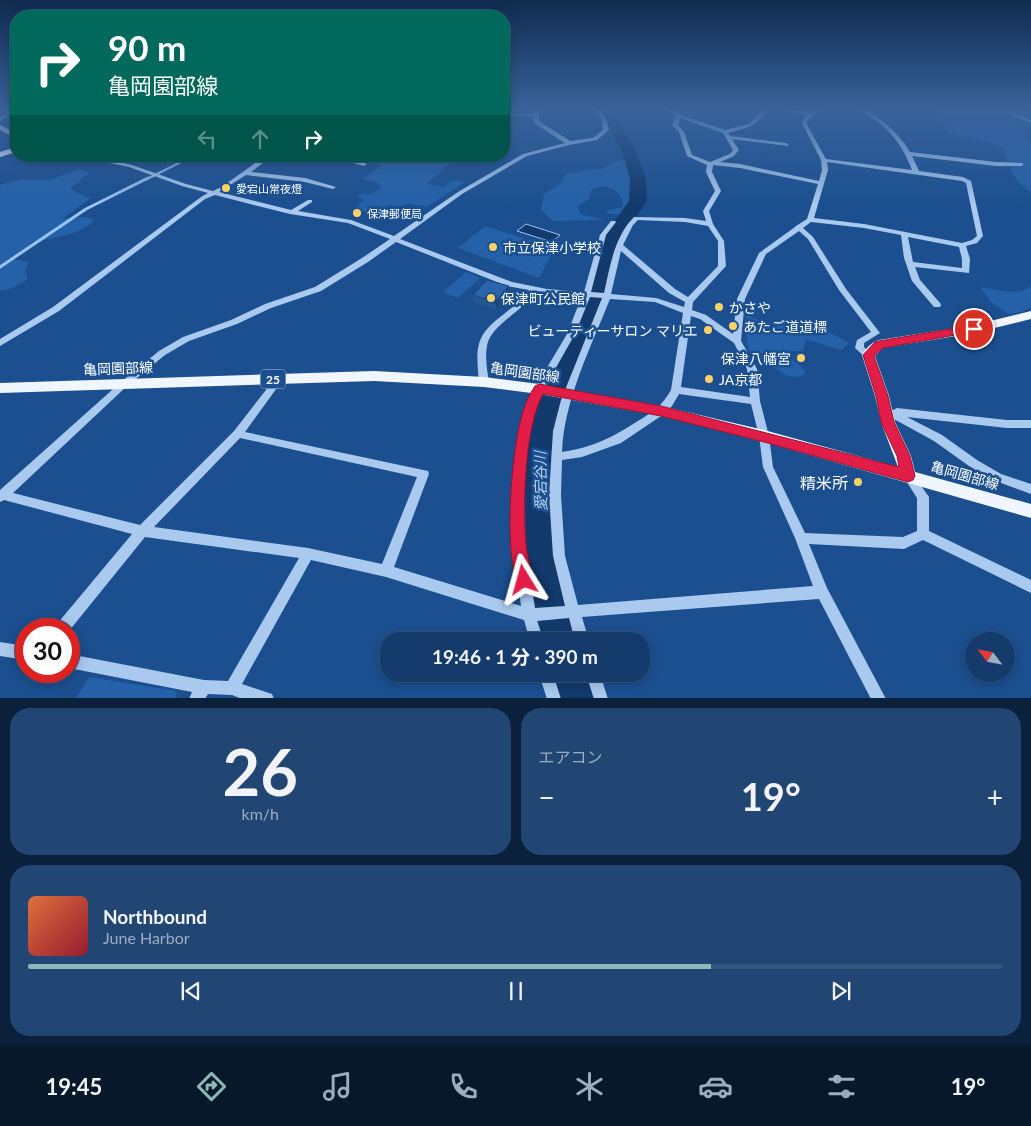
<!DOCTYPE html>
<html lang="ja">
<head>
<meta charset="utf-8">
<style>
	:root { --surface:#143b6b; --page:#214673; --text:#f1f3f6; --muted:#9dadc1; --line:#33557e; --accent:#8bbbb9 }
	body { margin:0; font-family:Lato,"Noto Sans JP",sans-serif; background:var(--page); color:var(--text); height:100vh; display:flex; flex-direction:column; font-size:19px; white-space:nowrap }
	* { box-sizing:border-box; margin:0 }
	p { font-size:16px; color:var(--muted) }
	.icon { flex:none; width:28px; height:28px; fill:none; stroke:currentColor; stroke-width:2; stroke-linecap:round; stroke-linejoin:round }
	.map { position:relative; height:698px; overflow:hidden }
	.side { display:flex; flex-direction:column; gap:10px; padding:10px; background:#0b203b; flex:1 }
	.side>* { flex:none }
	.top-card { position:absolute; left:10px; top:10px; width:500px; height:152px; border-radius:20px; box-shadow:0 2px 12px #0003,0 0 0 1px var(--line); background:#00695c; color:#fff; overflow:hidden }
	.needle { width:32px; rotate:302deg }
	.controls { position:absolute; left:965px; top:632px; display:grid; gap:10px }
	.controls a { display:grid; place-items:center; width:50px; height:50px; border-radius:50%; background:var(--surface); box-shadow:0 2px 12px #0003,0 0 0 1px var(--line); font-size:25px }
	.speed { position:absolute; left:15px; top:618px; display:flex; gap:10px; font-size:25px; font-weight:700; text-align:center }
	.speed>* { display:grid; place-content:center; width:65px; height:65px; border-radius:50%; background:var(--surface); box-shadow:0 2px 12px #0003,0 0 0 1px var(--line); line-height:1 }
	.speed .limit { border:8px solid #d22; background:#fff; color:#111 }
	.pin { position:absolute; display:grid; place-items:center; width:42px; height:42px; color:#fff; margin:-21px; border:2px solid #fff; border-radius:50%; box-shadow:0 1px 5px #0007 }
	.me { position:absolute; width:55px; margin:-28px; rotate:352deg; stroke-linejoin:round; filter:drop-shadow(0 0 4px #0008) }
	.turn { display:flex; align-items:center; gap:18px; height:105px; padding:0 15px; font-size:22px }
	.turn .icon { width:65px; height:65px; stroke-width:2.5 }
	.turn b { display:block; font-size:35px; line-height:42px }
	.lanes { display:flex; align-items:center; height:48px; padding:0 15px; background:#0003; justify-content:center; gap:25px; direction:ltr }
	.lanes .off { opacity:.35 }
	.big { font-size:38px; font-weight:700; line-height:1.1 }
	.side .tile { flex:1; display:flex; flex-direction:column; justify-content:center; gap:8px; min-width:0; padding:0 18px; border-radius:20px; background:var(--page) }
	.side .dial { align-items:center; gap:0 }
	.dial b { font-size:65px; line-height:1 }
	.song { display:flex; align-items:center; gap:15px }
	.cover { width:60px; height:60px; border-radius:8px; background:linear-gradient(135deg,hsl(20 70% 55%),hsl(350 70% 35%)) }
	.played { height:5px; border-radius:2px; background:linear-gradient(90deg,var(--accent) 70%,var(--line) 70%) }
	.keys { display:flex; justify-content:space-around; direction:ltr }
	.heat { display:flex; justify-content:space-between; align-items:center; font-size:28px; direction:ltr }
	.side .tiles { flex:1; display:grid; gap:10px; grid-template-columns:1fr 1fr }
	.tile:last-child { grid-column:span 2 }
	.trip { position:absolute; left:380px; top:632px; width:270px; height:50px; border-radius:20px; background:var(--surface); box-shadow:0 2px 12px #0003,0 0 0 1px var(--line); font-weight:700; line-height:50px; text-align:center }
	.menu { display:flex; height:80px; justify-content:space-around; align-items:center; background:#08182b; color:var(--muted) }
	.menu .icon { width:35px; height:35px }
	.menu .current { color:var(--accent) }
	.menu b { font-size:22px; color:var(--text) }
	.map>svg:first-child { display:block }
	.green { fill:#2461a8 }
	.water { fill:#123a6d; stroke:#9cc4f0 }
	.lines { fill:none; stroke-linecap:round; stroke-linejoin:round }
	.stream-far1 { stroke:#9cc4f0; stroke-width:2.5 }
	.stream { stroke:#9cc4f0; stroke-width:3 }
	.river { fill:#123a6d; fill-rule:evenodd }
	.minor { fill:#a9c9ee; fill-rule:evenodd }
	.major { fill:#f0f6ff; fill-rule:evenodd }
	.wall { fill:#245895 }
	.shaded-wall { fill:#1d4779 }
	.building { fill:#2a66ad; stroke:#1d4779 }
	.route { fill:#e11d48; stroke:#92132f }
	.poi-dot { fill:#ffd166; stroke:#1b4f8f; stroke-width:2 }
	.labels { text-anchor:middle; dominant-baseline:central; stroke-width:5; stroke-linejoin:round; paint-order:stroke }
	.far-poi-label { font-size:11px; fill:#fff; stroke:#1b4f8f; text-anchor:start }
	.shield { fill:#1b4f8f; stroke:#bbcadd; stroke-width:1 }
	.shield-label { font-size:12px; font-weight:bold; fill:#fff }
	.poi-label { font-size:14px; fill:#fff; stroke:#1b4f8f; text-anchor:start }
	.street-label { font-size:14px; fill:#fff; stroke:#1b4f8f }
	.water-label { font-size:15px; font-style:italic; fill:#b5d3f5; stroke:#1b4f8f }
	.near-poi-label { font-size:16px; fill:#fff; stroke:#1b4f8f; text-anchor:end }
</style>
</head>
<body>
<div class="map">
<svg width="1031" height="699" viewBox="0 0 1031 699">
	<rect width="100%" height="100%" fill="#1b4f8f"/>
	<path class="green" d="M943,108H1026L1025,113L1005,111L1031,123V128L1027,129L1024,139L1031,142V192C1013,182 1009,164 1002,146L948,132L937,115Z
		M375,156H457L427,184L444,187L454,180L465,182L427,207L410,204L398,207L390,205L374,214L354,209L364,200L357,196L362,193L370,195L381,188L378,183L363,179L381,165L372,163Z
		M625,160C632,182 639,193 626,215L609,214L605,211L622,207L623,202C619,189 605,183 592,189L589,199L578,206L580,214L605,220L553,221L541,210L544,194L560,184L566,174L586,170L601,169L616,161Z
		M80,169L88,172V174L71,188L75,192L91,198L62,219L85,217L95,220C79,235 53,238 33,242L31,246L13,259L29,262L25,271L28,279L12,288L0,291V185L19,180H50Z
		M485,226L555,248L539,278L458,248Z
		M466,272L480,278L458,298L443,292Z
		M1031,286V307L1021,312L1009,314L992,303L980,287C995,289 1020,297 1031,286Z
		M747,315C762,319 766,331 781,321L814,324L849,343L841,350C829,347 819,342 806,340L803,351H787L790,357L805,370V374C793,380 787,376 777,369C771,366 764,366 758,363C745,354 745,329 747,315Z
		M89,677L176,691L177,698H76Z"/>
	<path class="water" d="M526,224L560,235L552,242L517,231Z"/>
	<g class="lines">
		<path class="stream-far1" d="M145,180L193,156"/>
		<path class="stream" d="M0,267L86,209L148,178"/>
		<path class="river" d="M598,108H610L636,151L646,179L647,201L621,237L598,323L577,377L559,410L551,454L562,575L579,641H543L528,575L523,454L533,410L551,377L576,323L603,237L629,201L630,179L622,151Z
			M552,674H590L599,699H559Z"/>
		<path class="minor" d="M0,108L16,111V113H13L0,121V118L9,111L0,109Z
			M535,108H539V121L570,141L593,138L603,130L602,119L595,108H599L606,119L609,130L597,140L569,145L527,156L462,194L400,239L512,282L547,289L584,292L600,235L611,221H615L616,222L606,235L591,292L604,293C610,267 614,237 634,217L685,218L706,221L703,211L715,191L706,172L707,165L687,156L679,132L672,125L676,116L667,110L654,109L652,108H670L681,115L725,130L749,124L765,108H780L812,113L819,108H823L808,120L806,123L826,159L912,170C905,151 894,134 877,121C871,116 863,113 857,108H862C882,119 898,132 910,152L996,162L1023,163V165L1021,166H996L912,156L919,171L963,177L971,181L983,236L977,243L966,246L970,259L969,273L915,267L920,280L940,303L941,305L940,307H934L912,281L904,258L901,235L864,228L811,222L803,228L813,237L846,289L880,333L864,343V347L872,355L871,357H865L855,348L857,340L871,332L839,290L808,239L799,231L766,254L745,299L741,341L757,369L760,401L769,436L773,467L805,533L903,537L917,531V498L903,476L904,473L908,471L912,473L929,497V531L1031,580V593L923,540L904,549L809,544L827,588L886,699H871L819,599L582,617L589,641H575L569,618L537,621L544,641H530L524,620L386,577L311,560L242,684L272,694L274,699H242L232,695L208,694L205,699H189L192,692L69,668V654L204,680L228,681L299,558L145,537L69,631V629H55L57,624L132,534L4,500L0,502V490L121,382L159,351L183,337L231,320L265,304L315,287L362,258L390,239L348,223L290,214L215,195L205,199L59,311L0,346V339L53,307L201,197L208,193L182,186L129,167L76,156H89L113,161L122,156H130L119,162L132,165L186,184L213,191L223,186L265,156H272L251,172L305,178L336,187L333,189L305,182L246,175L219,192L291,210L308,200H312V202L298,211L351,220L394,236L458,192L523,154L565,143L534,123V116H504V114H534ZM772,109L808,115L804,118L802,123L821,160L822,170L819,181L740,164L720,162L734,156L739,150L732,139L788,146L789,145L786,143L730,136L728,133C748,127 755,128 767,110ZM680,118L723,133L733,150L730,154L710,162L692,155L684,132L678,125ZM827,162L962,181L966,183L977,236L972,240L962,243L864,224L814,218L828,170ZM713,165L740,168L818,184L807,219L796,226L795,227L759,253L737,299L733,334L706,315L692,310L693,302L726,266L724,241L713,224L709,211L721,191L712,172ZM638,220L685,222L708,226L718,241V266L688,297L675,289L623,245L633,225ZM908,237L959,247L962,259V268L913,262ZM396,242L507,286L529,290C522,300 513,307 504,314C474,336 476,348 479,382L481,384H487L489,382C487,370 485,358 487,346C490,325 524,311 536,291L582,296L567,334L526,403L520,430L511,492L513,546L521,606L394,567L429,474L428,471L245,432L282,381L284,379L282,377H276L234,431L140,525L13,493L127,386L165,355L189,341L237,324L271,308L321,291L368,262ZM621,251L669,293L685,302L684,307L656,298L611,294ZM590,297L602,298L561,400L553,431L549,495L553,556L565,606L535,608L525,546L523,492L530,430L536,403L575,334ZM610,299L655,302L683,313L671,390C662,406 653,412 638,421C611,438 594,447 562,452C564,400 591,347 610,299ZM691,316L700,319L734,343L747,369L750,397L681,387ZM679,394L751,404L759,436L763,467L795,538L813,586L578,605L565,556L561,495L562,460L582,457L621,443L664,414L672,406ZM240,438L417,477L382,564L308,548L154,527Z
			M996,108H1001L1031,120V123Z
			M324,156H344L367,164L364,166L343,160Z
			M884,405L893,410L897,408L1007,420H1031V428H1007L907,417L942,435L977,460L1001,474L1031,484V494L993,480L969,466L934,441L881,412L879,409L881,406Z
			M0,642L26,646V660L0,656Z
			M539,674H553L561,699H547Z
			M586,674H600L608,699H594Z"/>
		<path class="major" d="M0,125L16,133V138L0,130Z
			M16,147V152L0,157V152Z
			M1031,311V319L974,333L883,348L875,356L889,396L895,422L911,456L915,472L1031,504V518L764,442L661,416L539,394L484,387L374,381L0,393V383L374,371L484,377L539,384L661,406L764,430L898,467L881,422L875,396L862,355C865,349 872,342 879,340L974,325Z"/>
	</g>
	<path class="wall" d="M509,294L496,309L473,302V295Z"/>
	<path class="shaded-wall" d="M509,286V294L496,309L495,302Z"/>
	<path class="building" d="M487,280L509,286L495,302L473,295Z"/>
	<linearGradient id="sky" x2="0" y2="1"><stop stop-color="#0f2b4f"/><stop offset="0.53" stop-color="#39639b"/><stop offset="1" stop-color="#39639b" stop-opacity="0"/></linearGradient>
	<rect width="1031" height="205" fill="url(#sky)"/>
	<path class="route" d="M974,325L978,326L980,329L978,331L883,348L874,356L888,396L894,422L910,456L915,476L913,480L908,482L764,442L661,416L543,394C524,430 523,504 526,545C527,558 535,574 529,586L524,588L518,586C503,551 511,438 526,403C528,397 532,391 535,386L539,384L661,406L899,467L897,456L881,422L876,396L863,355L875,342L879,341Z"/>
	<g class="poi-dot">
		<circle cx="226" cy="188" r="5"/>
		<circle cx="357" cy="213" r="5"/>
		<circle cx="493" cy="247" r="5"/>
		<circle cx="491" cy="298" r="5"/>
		<circle cx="719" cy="307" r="5"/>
		<circle cx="733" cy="326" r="5"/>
		<circle cx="708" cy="330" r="5"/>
		<circle cx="801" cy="358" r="5"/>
		<circle cx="709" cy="379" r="5"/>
		<circle cx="858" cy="482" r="5"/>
	</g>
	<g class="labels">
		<g class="far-poi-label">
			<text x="236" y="188">愛宕山常夜燈</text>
			<text x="367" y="213">保津郵便局</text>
		</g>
		<rect class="shield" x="260.5" y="369.5" width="25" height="19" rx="4"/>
		<g class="shield-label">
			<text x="273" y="379">25</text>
		</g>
		<g class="poi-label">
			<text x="503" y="247">市立保津小学校</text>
			<text x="501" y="298">保津町公民館</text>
			<text x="729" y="307">かさや</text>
			<text x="743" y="326">あたご道道標</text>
			<text x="698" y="330" text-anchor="end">ビューティーサロン マリエ</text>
			<text x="791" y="358" text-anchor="end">保津八幡宮</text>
			<text x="719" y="379">JA京都</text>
		</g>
		<g class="street-label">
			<text transform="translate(118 368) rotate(-2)">亀岡園部線</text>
			<text transform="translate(525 372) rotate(8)">亀岡園部線</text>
			<text transform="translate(965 475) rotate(16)">亀岡園部線</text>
		</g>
		<g class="water-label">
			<text transform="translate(540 481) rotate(-91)">愛宕谷川</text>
		</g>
		<g class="near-poi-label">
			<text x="848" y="482">精米所</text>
		</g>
	</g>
</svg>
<div class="controls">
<a><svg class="needle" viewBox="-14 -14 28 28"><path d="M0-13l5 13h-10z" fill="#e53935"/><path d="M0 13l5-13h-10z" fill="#9dadc1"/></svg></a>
</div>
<div class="speed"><div class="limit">30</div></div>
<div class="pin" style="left:974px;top:329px;background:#d93025"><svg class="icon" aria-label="arrive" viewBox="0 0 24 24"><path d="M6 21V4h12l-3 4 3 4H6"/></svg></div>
<svg class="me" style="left:524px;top:580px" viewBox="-20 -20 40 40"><path d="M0-17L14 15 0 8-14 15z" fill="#e11d48" stroke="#fff" stroke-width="4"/></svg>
<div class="trip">19:46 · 1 分 · 390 m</div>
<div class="top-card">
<div class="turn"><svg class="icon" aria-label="right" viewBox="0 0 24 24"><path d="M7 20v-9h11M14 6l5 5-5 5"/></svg><div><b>90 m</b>亀岡園部線</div></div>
<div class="lanes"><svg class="icon off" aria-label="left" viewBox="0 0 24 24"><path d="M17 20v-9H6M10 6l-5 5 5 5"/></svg><svg class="icon off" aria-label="ahead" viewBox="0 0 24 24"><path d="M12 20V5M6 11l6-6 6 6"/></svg><svg class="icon" aria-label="right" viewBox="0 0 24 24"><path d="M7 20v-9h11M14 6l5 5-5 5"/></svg></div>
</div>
</div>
<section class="side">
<div class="tiles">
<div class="tile dial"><b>26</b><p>km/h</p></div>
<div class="tile"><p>エアコン</p>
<div class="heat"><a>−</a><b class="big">19°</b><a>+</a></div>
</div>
<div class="tile">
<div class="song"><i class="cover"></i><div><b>Northbound</b><p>June Harbor</p></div></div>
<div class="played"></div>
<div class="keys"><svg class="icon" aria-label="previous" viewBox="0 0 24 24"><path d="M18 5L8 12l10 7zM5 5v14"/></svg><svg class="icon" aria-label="pause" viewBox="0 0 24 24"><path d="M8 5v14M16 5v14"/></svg><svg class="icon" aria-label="next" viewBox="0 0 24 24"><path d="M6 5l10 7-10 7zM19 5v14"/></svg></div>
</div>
</div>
</section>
<nav class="menu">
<b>19:45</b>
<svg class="icon current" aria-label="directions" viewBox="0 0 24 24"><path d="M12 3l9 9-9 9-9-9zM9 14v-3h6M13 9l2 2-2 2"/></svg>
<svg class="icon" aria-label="music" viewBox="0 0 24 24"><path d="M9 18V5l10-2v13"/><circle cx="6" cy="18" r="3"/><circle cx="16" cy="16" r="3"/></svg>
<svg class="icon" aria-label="phone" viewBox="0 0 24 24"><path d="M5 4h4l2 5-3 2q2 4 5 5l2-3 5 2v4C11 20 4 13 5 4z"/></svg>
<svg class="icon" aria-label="climate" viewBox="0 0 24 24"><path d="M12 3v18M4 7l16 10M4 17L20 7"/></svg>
<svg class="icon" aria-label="car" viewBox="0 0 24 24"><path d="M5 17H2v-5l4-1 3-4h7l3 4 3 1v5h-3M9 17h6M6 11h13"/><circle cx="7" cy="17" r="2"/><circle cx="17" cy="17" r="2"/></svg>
<svg class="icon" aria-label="filters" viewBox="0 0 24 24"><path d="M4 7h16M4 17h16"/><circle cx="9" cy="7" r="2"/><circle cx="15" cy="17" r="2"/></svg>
<b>19°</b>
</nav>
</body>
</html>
